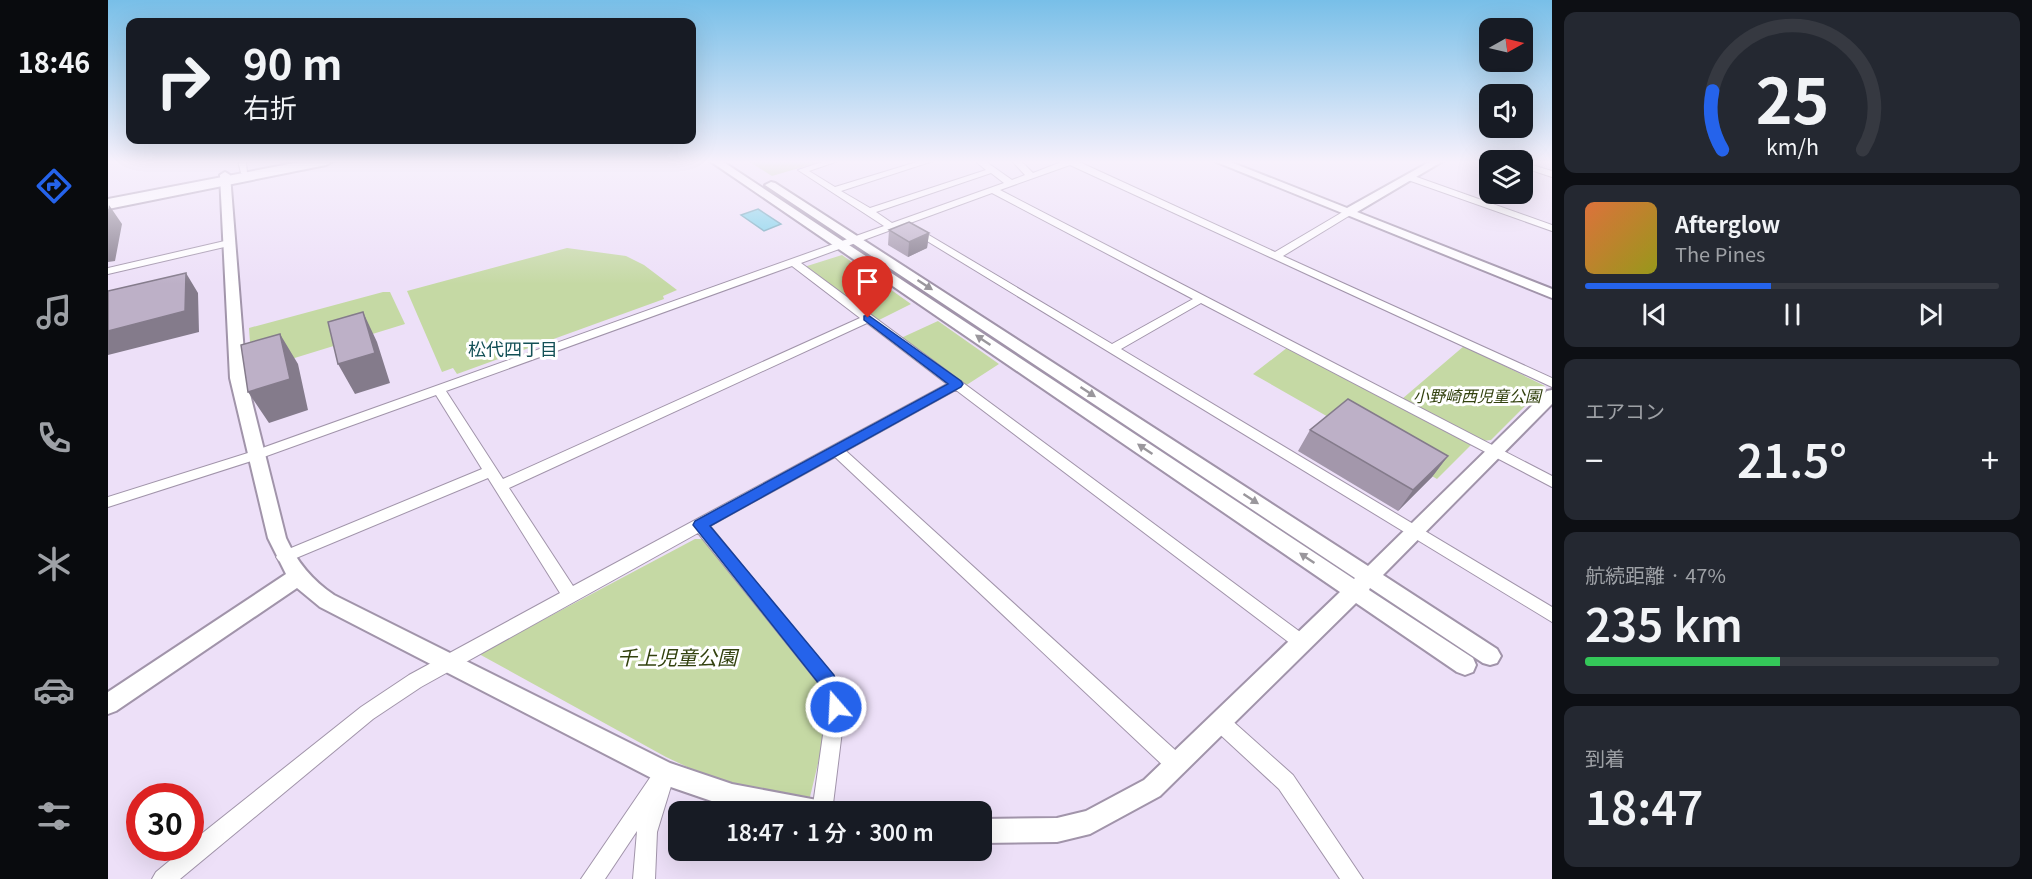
<!DOCTYPE html>
<html lang="ja">
<head>
<meta charset="utf-8">
<style>
	:root { --surface:#171b24; --page:#242831; --text:#f1f3f6; --muted:#9ea1a6; --line:#363941; --accent:#2563eb }
	body { margin:0; font-family:Georgia,"Noto Sans JP",serif; background:var(--page); color:var(--text); height:100vh; display:flex; flex-direction:column; font-size:22px; white-space:nowrap }
	* { box-sizing:border-box; margin:0 }
	p { font-size:20px; color:var(--muted) }
	.icon { flex:none; width:33px; height:33px; fill:none; stroke:currentColor; stroke-width:2; stroke-linecap:round; stroke-linejoin:round }
	.map { position:relative; flex:1; overflow:hidden }
	.sheet { display:flex; flex-direction:column; gap:12px; padding:12px; background:#0d0f14; width:480px }
	.sheet>* { flex:none }
	.top-card { position:absolute; left:18px; top:18px; width:570px; height:126px; border-radius:12px; box-shadow:0 6px 24px #0002; background:#171b24; color:var(--text); overflow:hidden }
	.needle { width:39px; rotate:82deg }
	.tools { position:absolute; left:1371px; top:18px; display:grid; gap:12px }
	.tools a { display:grid; place-items:center; width:54px; height:54px; border-radius:12px; background:var(--surface); box-shadow:0 6px 24px #0002; font-size:30px }
	.speed { position:absolute; left:18px; top:783px; display:flex; gap:12px; font-size:30px; font-weight:700; text-align:center }
	.speed>* { display:grid; place-content:center; width:78px; height:78px; border-radius:50%; background:var(--surface); box-shadow:0 6px 24px #0002; line-height:1 }
	.speed .limit { border:9px solid #d22; background:#fff; color:#111 }
	.pin { position:absolute; display:grid; place-items:center; width:51px; height:51px; color:#fff; margin:-62px -26px; border-radius:50% 50% 50% 0; rotate:-45deg; box-shadow:0 0 6px #0007 }
	.pin .icon { rotate:45deg }
	.me { position:absolute; width:66px; margin:-33px; rotate:341deg; stroke-linejoin:round; filter:drop-shadow(0 0 4px #0008) }
	.turn { display:flex; align-items:center; gap:21px; height:126px; padding:0 18px; font-size:27px }
	.turn .icon { width:78px; height:78px; stroke-width:2.5 }
	.turn b { display:block; font-size:42px; line-height:51px }
	.big { font-size:45px; font-weight:600; line-height:1.1 }
	.sheet .widget { flex:1; display:flex; flex-direction:column; justify-content:center; gap:9px; min-width:0; padding:0 21px; border-radius:12px; background:var(--page) }
	.sheet .dial { align-items:center; gap:0 }
	.dial svg { height:156px; overflow:visible; fill:none; stroke:var(--line); stroke-width:7; stroke-linecap:round; text-anchor:middle }
	.dial text { fill:var(--text); stroke:none }
	.song { display:flex; align-items:center; gap:18px }
	.cover { width:72px; height:72px; border-radius:9px; background:linear-gradient(135deg,hsl(20 70% 55%),hsl(60 70% 35%)) }
	.played { height:6px; border-radius:3px; background:linear-gradient(90deg,var(--accent) 45%,var(--line) 45%) }
	.keys { display:flex; justify-content:space-around; direction:ltr }
	.heat { display:flex; justify-content:space-between; align-items:center; font-size:33px; direction:ltr }
	.charge { height:9px; border-radius:4px; background:linear-gradient(90deg,#34c759 47%,var(--line) 0) }
	.trip { position:absolute; left:560px; top:801px; width:324px; height:60px; border-radius:12px; background:var(--surface); box-shadow:0 6px 24px #0002; font-weight:600; line-height:60px; text-align:center }
	main { display:flex; flex:1; min-height:0 }
	.tab-bar { display:flex; flex-direction:column; width:108px; justify-content:space-around; align-items:center; background:#090b0e; color:var(--muted) }
	.tab-bar .icon { width:42px; height:42px }
	.tab-bar .selected { color:var(--accent) }
	.tab-bar b { font-size:27px; color:var(--text) }
	.map>svg:first-child { display:block }
	.green { fill:#c5d9a4 }
	.water { fill:#70cfe8; stroke:#5e9fb3; stroke-width:1.5 }
	.lines { fill:none; stroke-linecap:round; stroke-linejoin:round }
	.minor-casing { stroke:#a194aa; stroke-width:2 }
	.tertiary-casing { stroke:#a194aa; stroke-width:4 }
	.trunk-casing { stroke:#a194aa; stroke-width:4 }
	.minor { fill:#fff; fill-rule:evenodd }
	.tertiary { fill:#fff; fill-rule:evenodd }
	.trunk { fill:#fff; fill-rule:evenodd }
	.wall { fill:#a397ab }
	.shaded-wall { fill:#847b8b }
	.building { fill:#bdb0c7; stroke:#847b8b; stroke-width:1.5 }
	.oneway { fill:#9a979c }
	.route { fill:#2563eb; stroke:#184099; stroke-width:1.5 }
	.labels { text-anchor:middle; dominant-baseline:central; stroke-width:6; stroke-linejoin:round; paint-order:stroke }
	.park-label { font-size:16px; font-style:italic; fill:#32410e; stroke:#fff }
	.neighbourhood-label { font-size:18px; fill:#135056; stroke:#fff }
	.near-park-label { font-size:20px; font-style:italic; fill:#32410e; stroke:#fff }
</style>
</head>
<body>
<main>
<nav class="tab-bar">
<b>18:46</b>
<svg class="icon selected" aria-label="directions" viewBox="0 0 24 24"><path d="M12 3l9 9-9 9-9-9zM9 14v-3h6M13 9l2 2-2 2"/></svg>
<svg class="icon" aria-label="music" viewBox="0 0 24 24"><path d="M9 18V5l10-2v13"/><circle cx="6" cy="18" r="3"/><circle cx="16" cy="16" r="3"/></svg>
<svg class="icon" aria-label="phone" viewBox="0 0 24 24"><path d="M5 4h4l2 5-3 2q2 4 5 5l2-3 5 2v4C11 20 4 13 5 4z"/></svg>
<svg class="icon" aria-label="climate" viewBox="0 0 24 24"><path d="M12 3v18M4 7l16 10M4 17L20 7"/></svg>
<svg class="icon" aria-label="car" viewBox="0 0 24 24"><path d="M5 17H2v-5l4-1 3-4h7l3 4 3 1v5h-3M9 17h6M6 11h13"/><circle cx="7" cy="17" r="2"/><circle cx="17" cy="17" r="2"/></svg>
<svg class="icon" aria-label="filters" viewBox="0 0 24 24"><path d="M4 7h16M4 17h16"/><circle cx="9" cy="7" r="2"/><circle cx="15" cy="17" r="2"/></svg>
</nav>
<div class="map">
<svg width="1444" height="879" viewBox="0 0 1444 879">
	<rect width="100%" height="100%" fill="#ede0f8"/>
	<path class="green" d="M640,161H715L664,176Z
		M459,248L518,256L536,265L569,290L555,296L556,299L349,374L345,368L334,372L299,291Z
		M734,255L803,304L769,321L696,267Z
		M275,292H282L297,324L144,371L141,328Z
		M830,321L891,364L857,386L793,338Z
		M1356,346L1437,386L1383,440L1374,441L1294,399Z
		M1180,347L1364,444L1329,479L1145,374Z
		M587,539H594L716,687L721,717L702,797L609,781L558,757L371,654Z"/>
	<path class="water" d="M650,209L673,224L656,231L633,215Z"/>
	<g class="lines">
		<g class="minor-casing">
			<path id="minor" d="M130,161H138L139,173H133Z
				M717,161H730L701,171L727,187L812,161H825L733,191L762,208L878,170L867,161H877L904,180L917,175L904,161H913L925,173L956,161H969L1167,252L1238,210H1244V214L1175,256L1444,378V387L962,165L892,190L1444,476V487L1093,303L1013,349L1444,607V622L801,230L809,228L1004,344L1085,299L884,193L693,263L1199,637L1202,642L1199,647L1193,649L1187,647L848,390L738,451L1076,758L1079,765L1076,772L1069,774L1062,772L727,457L602,526L729,681L737,707L724,812H704L719,707L712,685L590,533L313,687L265,719L72,879H44L48,872L77,848H82V843L253,707L301,675L452,593L380,478L181,561L176,563L171,561L168,557L171,553L374,469L328,395L153,458L0,507V497L143,452L776,226L690,170ZM883,173L896,183L784,223L768,212ZM684,266L752,318L395,479L338,391ZM759,323L839,384L465,586L401,488Z
				M1414,162L1444,171V177L1414,167Z
				M1303,175L1444,225V231L1300,180L1299,178Z
				M121,240L125,241V245L0,274V268Z
				M1113,714L1120,717L1185,775L1255,879H1232L1171,789L1106,729L1104,723L1106,717Z
				M557,763L564,766L567,773L549,832L547,879H525L529,831L497,879H473L550,766Z"/>
		</g>
		<g class="tertiary-casing">
			<path id="tertiary" d="M602,161H614L1246,579L1247,578L657,185L663,182L667,183L1260,566L1439,391L1444,390V404L1275,575L1389,649L1393,656L1389,663L1382,665L1375,663L1262,588L1261,590L1365,658L1368,665L1365,672L1357,675L1349,672L1248,603L1052,796L982,834L949,842L873,843V819L949,818L978,811L1036,780L1232,592Z
				M1106,161H1120L1239,208L1323,161H1335L1249,212L1444,289V298Z
				M117,172L122,175L138,378L178,538C189,562 204,580 226,595L562,763L624,784L709,800L718,803L721,812H642L624,808L557,785L212,607L189,588L8,711L0,714V692L178,574L160,538L122,378L112,175Z"/>
		</g>
		<g class="trunk-casing">
			<path id="trunk" d="M197,161H225L218,165L0,209V199Z"/>
		</g>
		<use href="#minor" class="minor"/>
		<use href="#tertiary" class="tertiary"/>
		<use href="#trunk" class="trunk"/>
	</g>
	<path class="wall" d="M781,230L821,233L819,248L800,257L780,245Z
		M1202,430L1340,456L1324,477L1290,511L1190,451Z"/>
	<path class="shaded-wall" d="M1,205L14,224L7,261L0,262V212Z
		M821,233L819,248L800,257L801,242Z
		M78,273L90,293L91,332L0,355V331Z
		M255,312L269,342L282,383L247,394L230,364Z
		M172,334L190,364L200,410L161,423L140,392Z
		M1340,456L1324,477L1290,511L1305,490Z"/>
	<path class="building" d="M801,222L821,233L801,242L781,230Z
		M78,273L77,311L0,331V291Z
		M255,312L267,353L230,364L220,322Z
		M172,334L182,379L140,392L133,345Z
		M1240,399L1340,456L1305,490L1202,430Z"/>
	<defs><path id="oneway-solid" d="M-6-.8H1V-3.2L6.5 0L1 3.2V.8H-6Z" transform="scale(1.5)"/></defs>
	<g class="oneway">
		<use href="#oneway-solid" transform="translate(817 285) rotate(33)"/>
		<use href="#oneway-solid" transform="translate(875 340) rotate(-146)"/>
		<use href="#oneway-solid" transform="translate(980 392) rotate(33)"/>
		<use href="#oneway-solid" transform="translate(1037 449) rotate(-146)"/>
		<use href="#oneway-solid" transform="translate(1143 499) rotate(33)"/>
		<use href="#oneway-solid" transform="translate(1199 558) rotate(-146)"/>
	</g>
	<linearGradient id="sky" x2="0" y2="1"><stop stop-color="#78bfe8"/><stop offset="0.57" stop-color="#f7f1fc"/><stop offset="1" stop-color="#f7f1fc" stop-opacity="0"/></linearGradient>
	<rect width="1444" height="284" fill="url(#sky)"/>
	<path class="route" d="M760,315L853,381L855,384L853,387L602,526L726,675L737,707L734,713L728,716L721,713L712,685L585,525L587,521L840,384L756,320V316Z"/>
	<g class="labels">
		<g class="park-label">
			<text x="1369" y="395">小野崎西児童公園</text>
		</g>
		<g class="neighbourhood-label">
			<text x="405" y="348">松代四丁目</text>
		</g>
		<g class="near-park-label">
			<text x="569" y="656">千上児童公園</text>
		</g>
	</g>
</svg>
<div class="tools">
<a><svg class="needle" viewBox="-14 -14 28 28"><path d="M0-13l5 13h-10z" fill="#e53935"/><path d="M0 13l5-13h-10z" fill="#9ea1a6"/></svg></a>
<a><svg class="icon" aria-label="sound" viewBox="0 0 24 24"><path d="M4 9h4l5-4v14l-5-4H4zM17 9q2 3 0 6"/></svg></a>
<a><svg class="icon" aria-label="layers" viewBox="0 0 24 24"><path d="M12 4l9 5-9 5-9-5zM3 14l9 5 9-5"/></svg></a>
</div>
<div class="speed"><div class="limit">30</div></div>
<div class="pin" style="left:760px;top:318px;background:#d93025"><svg class="icon" aria-label="arrive" viewBox="0 0 24 24"><path d="M6 21V4h12l-3 4 3 4H6"/></svg></div>
<svg class="me" style="left:728px;top:707px" viewBox="-20 -20 40 40"><circle r="17" fill="#2563eb" stroke="#fff" stroke-width="3"/><path d="M0-11L8 9 0 5-8 9z" fill="#fff"/></svg>
<div class="trip">18:47 · 1 分 · 300 m</div>
<div class="top-card">
<div class="turn"><svg class="icon" aria-label="right" viewBox="0 0 24 24"><path d="M7 20v-9h11M14 6l5 5-5 5"/></svg><div><b>90 m</b>右折</div></div>
</div>
</div>
<section class="sheet">
<div class="widget dial"><svg viewBox="0 0 100 80">
<path d="M14 69A42 42 0 1 1 86 69"/>
<path d="M14 69A42 42 0 0 1 9 39" stroke="#2563eb"/>
<text x="50" y="56" font-size="32" font-weight="700">25</text>
<text x="50" y="72" font-size="11">km/h</text>
</svg></div>
<div class="widget">
<div class="song"><i class="cover"></i><div><b>Afterglow</b><p>The Pines</p></div></div>
<div class="played"></div>
<div class="keys"><svg class="icon" aria-label="previous" viewBox="0 0 24 24"><path d="M18 5L8 12l10 7zM5 5v14"/></svg><svg class="icon" aria-label="pause" viewBox="0 0 24 24"><path d="M8 5v14M16 5v14"/></svg><svg class="icon" aria-label="next" viewBox="0 0 24 24"><path d="M6 5l10 7-10 7zM19 5v14"/></svg></div>
</div>
<div class="widget"><p>エアコン</p>
<div class="heat"><a>−</a><b class="big">21.5°</b><a>+</a></div>
</div>
<div class="widget"><p>航続距離 · 47%</p><b class="big">235 km</b><div class="charge"></div></div>
<div class="widget"><p>到着</p><b class="big">18:47</b></div>
</section>
</main>
</body>
</html>
